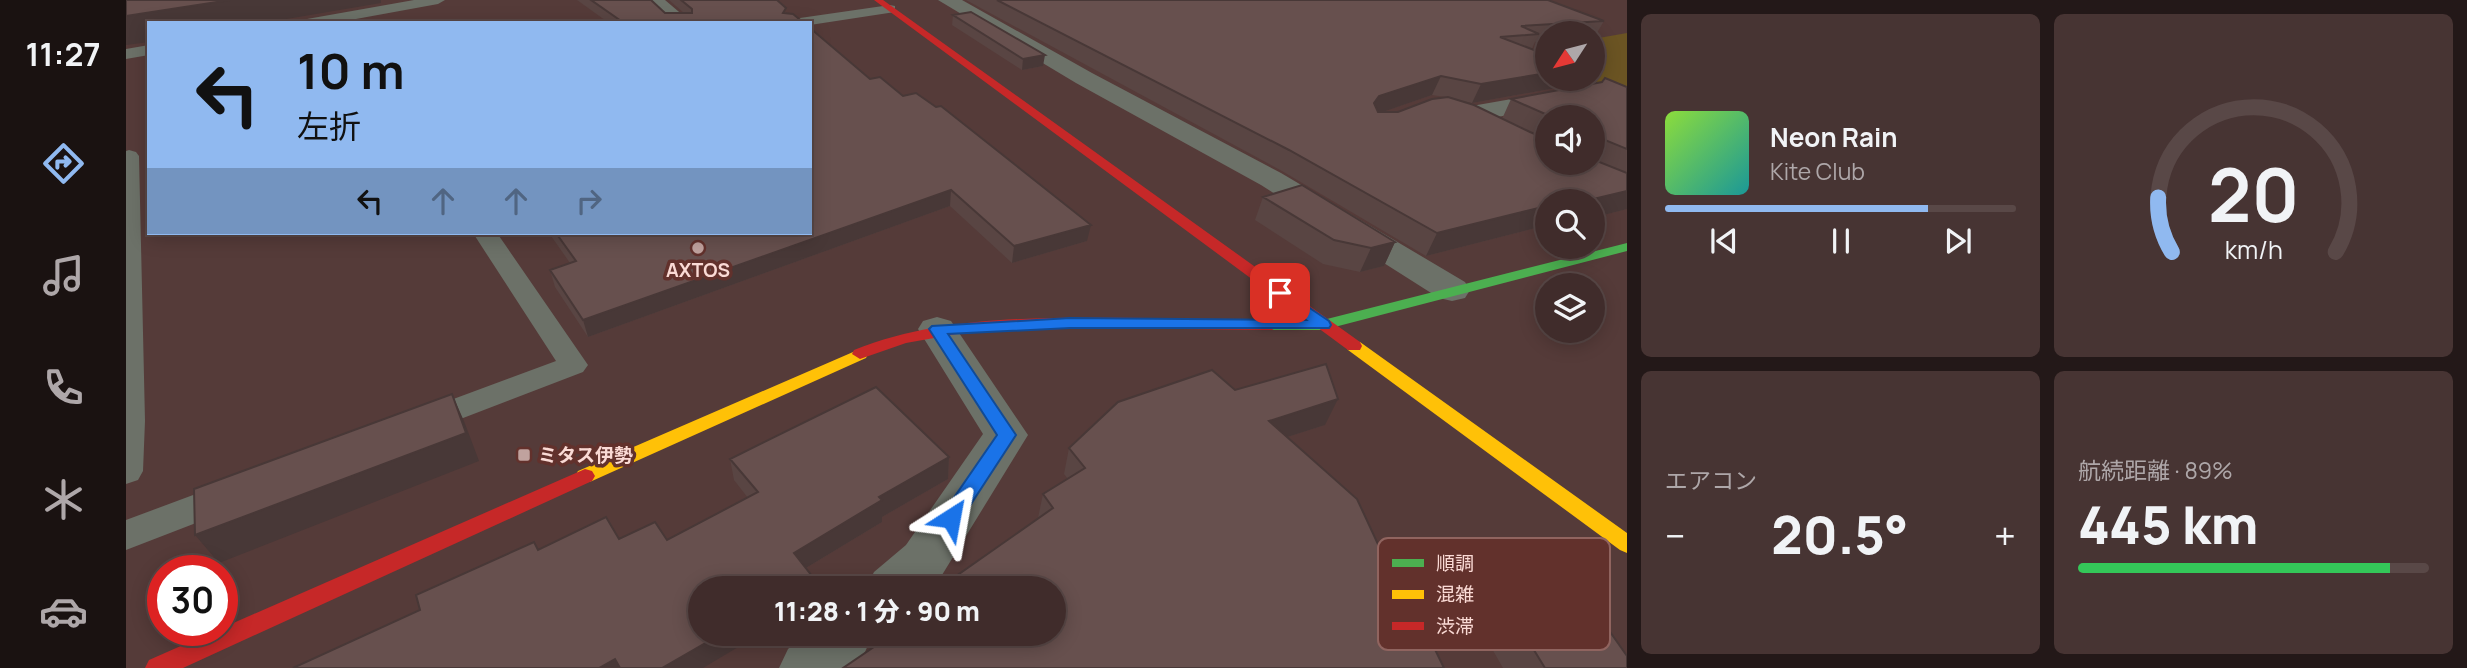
<!DOCTYPE html>
<html lang="ja">
<head>
<meta charset="utf-8">
<style>
	:root { --surface:#402c2b; --page:#473433; --text:#f1f3f6; --muted:#aea7a9; --line:#594847; --accent:#90b9f0 }
	body { margin:0; font-family:Manrope,"Noto Sans JP",sans-serif; background:var(--page); color:var(--text); height:100vh; display:flex; flex-direction:column; font-size:26px; white-space:nowrap }
	* { box-sizing:border-box; margin:0 }
	p { font-size:23px; color:var(--muted) }
	.icon { flex:none; width:38px; height:38px; fill:none; stroke:currentColor; stroke-width:2; stroke-linecap:round; stroke-linejoin:round }
	.map { position:relative; flex:1; overflow:hidden }
	.details { display:flex; flex-direction:column; gap:14px; padding:14px; background:#231818; width:840px }
	.details>* { flex:none }
	.guide { position:absolute; left:21px; top:21px; width:665px; height:214px; border-radius:0px; box-shadow:0 4px 18px #0003,0 0 0 2px var(--line); background:#90b9f0; color:#111; overflow:hidden }
	.needle { width:46px; rotate:234deg }
	.buttons { position:absolute; left:1409px; top:21px; display:grid; gap:14px }
	.buttons a { display:grid; place-items:center; width:70px; height:70px; border-radius:50%; background:var(--surface); box-shadow:0 4px 18px #0003,0 0 0 2px var(--line); font-size:35px }
	.speed { position:absolute; left:21px; top:555px; display:flex; gap:14px; font-size:35px; font-weight:700; text-align:center }
	.speed>* { display:grid; place-content:center; width:91px; height:91px; border-radius:50%; background:var(--surface); box-shadow:0 4px 18px #0003,0 0 0 2px var(--line); line-height:1 }
	.speed .limit { border:10px solid #d22; background:#fff; color:#111 }
	.pin { position:absolute; display:grid; place-items:center; width:60px; height:60px; color:#fff; margin:-30px; border-radius:14px; box-shadow:0 4px 10px #0006 }
	.me { position:absolute; width:77px; margin:-38px; rotate:34deg; stroke-linejoin:round; filter:drop-shadow(0 0 5px #0008) }
	.turn { display:flex; align-items:center; gap:24px; height:147px; padding:0 35px; font-size:32px }
	.turn .icon { width:91px; height:91px; stroke-width:2.5 }
	.turn b { display:block; font-size:49px; line-height:60px }
	.lanes { display:flex; align-items:center; height:66px; padding:0 35px; background:#0003; justify-content:center; gap:35px; direction:ltr }
	.lanes .off { opacity:.35 }
	.big { font-size:52px; font-weight:800; line-height:1.1 }
	.details .card { flex:1; display:flex; flex-direction:column; justify-content:center; gap:10px; min-width:0; padding:0 24px; border-radius:10px; background:var(--page) }
	.details .dial { align-items:center; gap:0 }
	.dial svg { height:182px; overflow:visible; fill:none; stroke:var(--line); stroke-width:7; stroke-linecap:round; text-anchor:middle }
	.dial text { fill:var(--text); stroke:none }
	.song { display:flex; align-items:center; gap:21px }
	.cover { width:84px; height:84px; border-radius:10px; background:linear-gradient(135deg,hsl(90 70% 55%),hsl(180 70% 35%)) }
	.played { height:7px; border-radius:4px; background:linear-gradient(90deg,var(--accent) 75%,var(--line) 75%) }
	.keys { display:flex; justify-content:space-around; direction:ltr }
	.heat { display:flex; justify-content:space-between; align-items:center; font-size:38px; direction:ltr }
	.charge { height:10px; border-radius:5px; background:linear-gradient(90deg,#34c759 89%,var(--line) 0) }
	.details .tiles { flex:1; display:grid; gap:14px; grid-template-columns:repeat(2,1fr) }
	.trip { position:absolute; left:562px; top:576px; width:378px; height:70px; border-radius:35px; background:var(--surface); box-shadow:0 4px 18px #0003,0 0 0 2px var(--line); font-weight:800; line-height:70px; text-align:center }
	main { display:flex; flex:1; min-height:0 }
	.tabs { display:flex; flex-direction:column; width:126px; justify-content:space-around; align-items:center; background:#1a1211; color:var(--muted) }
	.tabs .icon { width:49px; height:49px }
	.tabs .on { color:var(--accent) }
	.tabs b { font-size:32px; color:var(--text) }
	.map>svg:first-child { display:block }
	.green { fill:#6b5423 }
	.lines { fill:none; stroke-linecap:round; stroke-linejoin:round }
	.lane { fill:#6c7168; fill-rule:evenodd }
	.street { fill:#6c7168; fill-rule:evenodd }
	.fast { fill:#4caf50; fill-rule:evenodd }
	.slow { fill:#ffc107; fill-rule:evenodd }
	.jam { fill:#c62828; fill-rule:evenodd }
	.wall { fill:#594543; fill-rule:evenodd }
	.shaded-wall { fill:#483837 }
	.building { fill:#67504e; stroke:#483837; stroke-width:2 }
	.route { fill:#1a73e8; stroke:#114b97; stroke-width:2 }
	.poi-dot { fill:#c0a29e; stroke:#62312c; stroke-width:2.5 }
	.labels { text-anchor:middle; dominant-baseline:central; stroke-width:7; stroke-linejoin:round; paint-order:stroke }
	.poi-label { font-size:19px; font-weight:bold; fill:#fadad5; stroke:#62312c }
	.key { fill:#62312c; stroke:#90645f; stroke-width:2 }
	.key-label { font-size:19px; fill:#fadad5 }
</style>
</head>
<body>
<main>
<nav class="tabs">
<b>11:27</b>
<svg class="icon on" aria-label="directions" viewBox="0 0 24 24"><path d="M12 3l9 9-9 9-9-9zM9 14v-3h6M13 9l2 2-2 2"/></svg>
<svg class="icon" aria-label="music" viewBox="0 0 24 24"><path d="M9 18V5l10-2v13"/><circle cx="6" cy="18" r="3"/><circle cx="16" cy="16" r="3"/></svg>
<svg class="icon" aria-label="phone" viewBox="0 0 24 24"><path d="M5 4h4l2 5-3 2q2 4 5 5l2-3 5 2v4C11 20 4 13 5 4z"/></svg>
<svg class="icon" aria-label="climate" viewBox="0 0 24 24"><path d="M12 3v18M4 7l16 10M4 17L20 7"/></svg>
<svg class="icon" aria-label="car" viewBox="0 0 24 24"><path d="M5 17H2v-5l4-1 3-4h7l3 4 3 1v5h-3M9 17h6M6 11h13"/><circle cx="7" cy="17" r="2"/><circle cx="17" cy="17" r="2"/></svg>
</nav>
<div class="map">
<svg width="1501" height="668" viewBox="0 0 1501 668">
	<rect width="100%" height="100%" fill="#553b39"/>
	<path class="green" d="M1501,33V106L1435,79H1466L1467,39Z"/>
	<g class="lines">
		<path class="lane" d="M288,0H319L312,4L208,23H174L181,19Z
			M764,5L769,6V12L684,25V23H660L667,19Z
			M23,45V55L0,59V49Z
			M3,150L10,152L13,156L19,421L17,471L12,480L0,484V151Z
			M347,233H371L462,365L457,372L298,433L287,430L282,422L287,414L430,361Z
			M102,482L114,486L119,496L114,506L0,550V520Z"/>
		<path class="street" d="M517,0H539L566,23H543Z
			M812,0H836L966,73L1155,173L1339,282L1344,290L1339,298L1326,301L1313,298L1135,185L950,83Z
			M1432,91L1441,93L1444,98L1441,103L1367,118L1421,143V161L1331,120L1327,115L1331,110L1340,107Z
			M811,317L825,321L902,435L816,575L803,588H740L748,572L780,545L857,434L792,329L797,321Z
			M679,634H747L739,652L722,668H653L662,649Z"/>
		<path class="fast" d="M1501,243V251L1197,330H1146L1138,325L1146,320H1197Z"/>
		<path class="slow" d="M1228,341L1234,342L1501,533V553L1494,550L1222,350L1220,346Z
			M734,349L740,350L742,354L740,358L466,481L459,483L452,481L449,476L452,471Z"/>
		<path class="jam" d="M748,0H757L1234,342L1236,346L1234,350H1222Z
			M1023,318L1146,320L1154,325L1146,330L962,328L836,333L780,343L734,359L726,354L728,350C821,313 925,318 1023,318Z
			M459,469L466,471L469,476L466,481L57,668H19L23,660L91,630H96V628Z"/>
	</g>
	<path class="wall" d="M451,0H525L539,13H558L543,0H651L660,13L678,23H483Z
		M840,0H1422L1478,21L1468,38L1466,39V33H1421V41L1409,42L1406,49L1421,79H1445L1441,86L1346,103L1332,100L1376,119L1385,99L1501,87V209L1466,218V201H1421V225L1300,256L1156,171ZM1306,95L1319,97L1272,112H1256ZM1421,117H1466V163H1421Z
		M827,15L917,66L896,70L826,25Z
		M744,79L961,241L886,263L824,206L462,337L429,287L424,270L444,263L423,233H684Z
		M1137,197L1269,242L1258,266L1234,272L1197,264L1129,220Z
		M1199,425L1161,437L928,588H825L826,579L912,518L917,494L942,479L938,474L943,448Z
		M823,457L822,479L756,517V522L680,568L693,585V588H574L577,668H167L294,610L412,550L541,540L622,498L608,480L604,459Z
		M1376,598L1501,668H1377L1353,626Z"/>
	<path class="shaded-wall" d="M104,0H255V3L137,23H23V42L0,45V16Z
		M919,55L917,66L896,70L897,59Z
		M1421,73V79H1445L1441,86L1346,103L1355,84Z
		M1315,76L1306,95L1245,116L1248,103L1253,96Z
		M825,190L824,206L462,337L457,320Z
		M1501,191V209L1466,218V201H1459Z
		M1421,206V225L1300,256L1311,233Z
		M965,225L961,241L886,263L888,246Z
		M1269,242L1258,266L1234,272L1245,248Z
		M326,394L338,421L353,461L93,563L69,535Z
		M1212,399L1199,425L1133,446L1143,421Z
		M823,457L822,479L756,517V522L670,574L668,553L753,497Z
		M595,634H634L577,668H536Z
		M489,659L493,668H473Z"/>
	<path class="building" d="M0,0H104L0,16Z
		M465,0H525L539,13H566V9L555,0H651L660,8L657,13L667,14L678,23H498Z
		M871,0H1422L1478,21L1395,26L1413,34L1374,37L1421,55V73L1355,84L1315,76L1253,96L1248,103L1252,112H1272L1306,99L1322,97L1348,105L1404,132L1421,139V163H1466V159L1501,173V191L1459,201H1421V206L1311,233L1163,150Z
		M845,12L919,55L897,59L827,15Z
		M684,28L744,79L754,77L777,96L790,93L810,107L815,106L965,225L888,246L825,190L457,320L424,270L450,261L430,233H684Z
		M1479,78L1501,87V149L1479,140H1466V117H1426L1385,99L1476,82Z
		M1176,185L1269,242L1245,248L1208,240L1137,197Z
		M1200,364L1212,399L1143,421L1231,499L1276,596H1283L1318,668H717L767,634H928V588H833L834,587L826,579L927,508L917,494L959,468L943,448L992,402L1086,370L1109,390Z
		M750,387L823,457L753,497L756,500L668,553L693,585L687,588H574V634H595L536,668H494L489,659L473,668H167L294,610L290,595L408,542L412,550L480,517L493,539L529,522L541,540L632,492L604,459Z
		M326,394L340,433L69,535L68,489Z
		M1376,598L1463,602L1501,656V668H1419Z"/>
	<path class="route" d="M1154,288L1203,321L1205,325L1203,328H944L822,334L890,435L832,524L825,526L818,524L815,518L818,512L871,435L803,329L806,326L944,318L1180,320L1149,296L1147,293Z"/>
	<g class="poi-dot">
		<circle cx="572" cy="248" r="7"/>
		<rect x="391" y="448" width="14" height="14" rx="3.5"/>
	</g>
	<g class="labels">
		<g class="poi-label">
			<text x="572" y="270">AXTOS</text>
			<text x="412" y="455" text-anchor="start">ミタス伊勢</text>
		</g>
	</g>
	<rect x="1252" y="538" width="232" height="112" rx="10" class="key"/>
	<rect x="1266" y="559" width="32" height="8" fill="#4caf50"/>
	<rect x="1266" y="590" width="32" height="9" fill="#ffc107"/>
	<rect x="1266" y="622" width="32" height="8" fill="#c62828"/>
	<g class="key-label">
		<text x="1310" y="570">順調</text>
		<text x="1310" y="601">混雑</text>
		<text x="1310" y="633">渋滞</text>
	</g>
</svg>
<div class="buttons">
<a><svg class="needle" viewBox="-14 -14 28 28"><path d="M0-13l5 13h-10z" fill="#e53935"/><path d="M0 13l5-13h-10z" fill="#aea7a9"/></svg></a>
<a><svg class="icon" aria-label="sound" viewBox="0 0 24 24"><path d="M4 9h4l5-4v14l-5-4H4zM17 9q2 3 0 6"/></svg></a>
<a><svg class="icon" aria-label="search" viewBox="0 0 24 24"><circle cx="10" cy="10" r="6"/><path d="M15 15l6 6"/></svg></a>
<a><svg class="icon" aria-label="layers" viewBox="0 0 24 24"><path d="M12 4l9 5-9 5-9-5zM3 14l9 5 9-5"/></svg></a>
</div>
<div class="speed"><div class="limit">30</div></div>
<div class="pin" style="left:1154px;top:293px;background:#d93025"><svg class="icon" aria-label="arrive" viewBox="0 0 24 24"><path d="M6 21V4h12l-3 4 3 4H6"/></svg></div>
<svg class="me" style="left:825px;top:518px" viewBox="-20 -20 40 40"><path d="M0-17L14 15 0 8-14 15z" fill="#1a73e8" stroke="#fff" stroke-width="4"/></svg>
<div class="trip">11:28 · 1 分 · 90 m</div>
<div class="guide">
<div class="turn"><svg class="icon" aria-label="left" viewBox="0 0 24 24"><path d="M17 20v-9H6M10 6l-5 5 5 5"/></svg><div><b>10 m</b>左折</div></div>
<div class="lanes"><svg class="icon" aria-label="left" viewBox="0 0 24 24"><path d="M17 20v-9H6M10 6l-5 5 5 5"/></svg><svg class="icon off" aria-label="ahead" viewBox="0 0 24 24"><path d="M12 20V5M6 11l6-6 6 6"/></svg><svg class="icon off" aria-label="ahead" viewBox="0 0 24 24"><path d="M12 20V5M6 11l6-6 6 6"/></svg><svg class="icon off" aria-label="right" viewBox="0 0 24 24"><path d="M7 20v-9h11M14 6l5 5-5 5"/></svg></div>
</div>
</div>
<section class="details">
<div class="tiles">
<div class="card">
<div class="song"><i class="cover"></i><div><b>Neon Rain</b><p>Kite Club</p></div></div>
<div class="played"></div>
<div class="keys"><svg class="icon" aria-label="previous" viewBox="0 0 24 24"><path d="M18 5L8 12l10 7zM5 5v14"/></svg><svg class="icon" aria-label="pause" viewBox="0 0 24 24"><path d="M8 5v14M16 5v14"/></svg><svg class="icon" aria-label="next" viewBox="0 0 24 24"><path d="M6 5l10 7-10 7zM19 5v14"/></svg></div>
</div>
<div class="card dial"><svg viewBox="0 0 100 80">
<path d="M14 69A42 42 0 1 1 86 69"/>
<path d="M14 69A42 42 0 0 1 8 45" stroke="#90b9f0"/>
<text x="50" y="56" font-size="32" font-weight="700">20</text>
<text x="50" y="72" font-size="11">km/h</text>
</svg></div>
<div class="card"><p>エアコン</p>
<div class="heat"><a>−</a><b class="big">20.5°</b><a>+</a></div>
</div>
<div class="card"><p>航続距離 · 89%</p><b class="big">445 km</b><div class="charge"></div></div>
</div>
</section>
</main>
</body>
</html>
